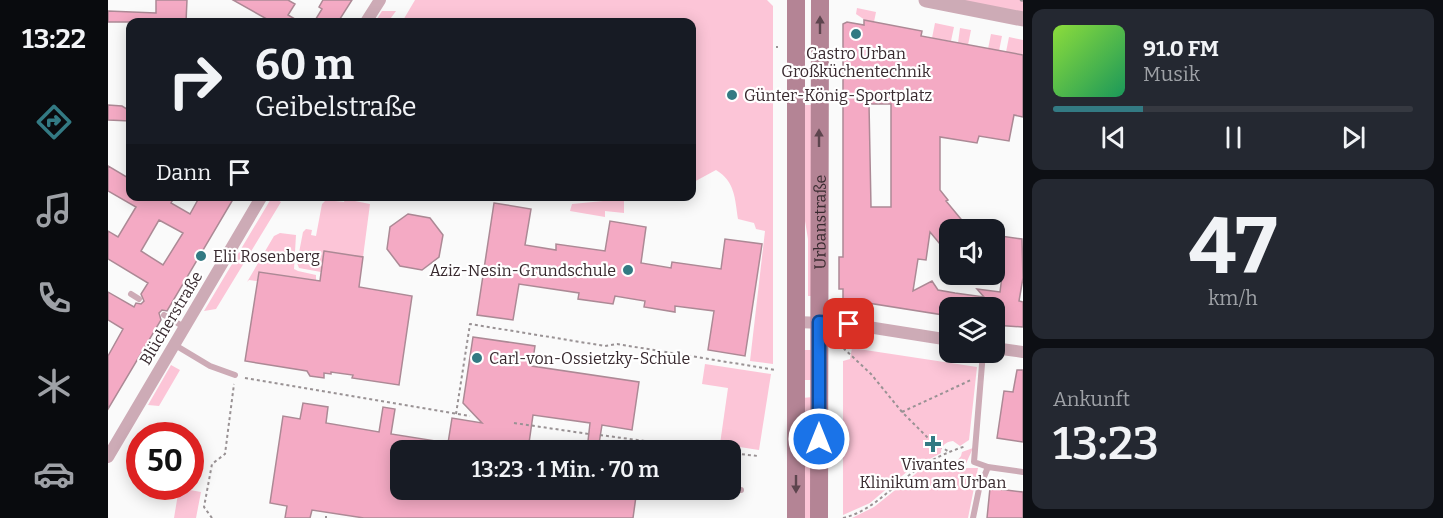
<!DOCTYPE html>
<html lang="de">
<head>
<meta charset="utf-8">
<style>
	:root { --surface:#171b24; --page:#242831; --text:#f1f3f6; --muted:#9ea1a6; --line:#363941; --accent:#337a83 }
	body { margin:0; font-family:Bitter,serif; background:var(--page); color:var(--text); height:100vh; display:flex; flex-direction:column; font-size:22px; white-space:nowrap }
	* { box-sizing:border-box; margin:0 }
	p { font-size:20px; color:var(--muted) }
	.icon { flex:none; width:33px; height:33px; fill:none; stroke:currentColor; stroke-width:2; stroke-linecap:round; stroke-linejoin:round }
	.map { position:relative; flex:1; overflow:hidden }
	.sheet { display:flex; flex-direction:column; gap:9px; padding:9px; background:#0d0f14; width:420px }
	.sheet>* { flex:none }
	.guide { position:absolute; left:18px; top:18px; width:570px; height:183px; border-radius:12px; box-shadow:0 3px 15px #0003; background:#171b24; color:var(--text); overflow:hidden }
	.fabs { position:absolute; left:831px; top:219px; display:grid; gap:12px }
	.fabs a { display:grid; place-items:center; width:66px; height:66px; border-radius:12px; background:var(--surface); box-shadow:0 3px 15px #0003; font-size:30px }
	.speed { position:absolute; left:18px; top:422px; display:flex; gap:12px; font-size:30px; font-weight:700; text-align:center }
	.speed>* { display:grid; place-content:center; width:78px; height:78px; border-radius:50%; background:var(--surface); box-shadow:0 3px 15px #0003; line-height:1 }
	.speed .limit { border:9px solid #d22; background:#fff; color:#111 }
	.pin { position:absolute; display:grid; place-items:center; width:51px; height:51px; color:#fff; margin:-26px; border-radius:12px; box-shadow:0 3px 9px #0006 }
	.me { position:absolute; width:66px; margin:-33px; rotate:0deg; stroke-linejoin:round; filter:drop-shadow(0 0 4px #0008) }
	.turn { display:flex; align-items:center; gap:21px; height:126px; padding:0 30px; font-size:27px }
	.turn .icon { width:78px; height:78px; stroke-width:2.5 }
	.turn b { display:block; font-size:42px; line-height:51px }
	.then { display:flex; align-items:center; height:57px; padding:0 30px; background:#0003; gap:12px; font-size:22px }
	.big { font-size:45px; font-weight:600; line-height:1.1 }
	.sheet .tile { flex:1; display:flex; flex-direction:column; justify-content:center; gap:9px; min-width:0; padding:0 21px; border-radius:12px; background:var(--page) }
	.sheet .dial { align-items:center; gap:0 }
	.dial b { font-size:78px; line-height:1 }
	.song { display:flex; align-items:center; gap:18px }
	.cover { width:72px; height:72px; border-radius:9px; background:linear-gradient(135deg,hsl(90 70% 55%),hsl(150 70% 35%)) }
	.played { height:6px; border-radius:3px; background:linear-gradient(90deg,var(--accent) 25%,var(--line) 25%) }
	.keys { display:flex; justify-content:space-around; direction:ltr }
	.trip { position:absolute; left:282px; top:440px; width:351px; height:60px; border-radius:12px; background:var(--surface); box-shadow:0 3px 15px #0003; font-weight:600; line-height:60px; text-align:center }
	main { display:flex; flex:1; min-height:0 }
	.menu { display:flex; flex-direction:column; width:108px; justify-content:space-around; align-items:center; background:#090b0e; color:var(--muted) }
	.menu .icon { width:42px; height:42px }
	.menu .active { color:var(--accent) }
	.menu b { font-size:27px; color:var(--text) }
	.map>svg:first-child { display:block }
	.green { fill:#fcc5d7 }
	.building { fill:#f4aac4; stroke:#ac8995; stroke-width:1.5; fill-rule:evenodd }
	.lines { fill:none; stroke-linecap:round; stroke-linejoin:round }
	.path { stroke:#999294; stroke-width:2; stroke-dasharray:3 3; stroke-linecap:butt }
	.service { stroke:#cdabb6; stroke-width:6 }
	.minor { stroke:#cdabb6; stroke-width:12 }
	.tertiary { stroke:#cdabb6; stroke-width:15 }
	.secondary { stroke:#b48495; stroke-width:18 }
	.oneway { fill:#5d454e }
	.route-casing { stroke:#114b97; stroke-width:15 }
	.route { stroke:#1a73e8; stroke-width:10 }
	.poi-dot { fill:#337a83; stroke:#fff; stroke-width:2 }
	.labels { text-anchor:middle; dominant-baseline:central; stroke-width:4.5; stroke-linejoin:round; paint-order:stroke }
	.poi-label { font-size:16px; fill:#382a2f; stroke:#fff; text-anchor:start }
	.street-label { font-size:16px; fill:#382a2f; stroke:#fff }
</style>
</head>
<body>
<main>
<nav class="menu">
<b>13:22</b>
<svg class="icon active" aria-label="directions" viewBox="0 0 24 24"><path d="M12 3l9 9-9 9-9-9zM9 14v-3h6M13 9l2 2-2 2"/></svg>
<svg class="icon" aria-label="music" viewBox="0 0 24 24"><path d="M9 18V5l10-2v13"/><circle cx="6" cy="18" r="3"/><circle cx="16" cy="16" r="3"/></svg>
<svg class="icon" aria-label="phone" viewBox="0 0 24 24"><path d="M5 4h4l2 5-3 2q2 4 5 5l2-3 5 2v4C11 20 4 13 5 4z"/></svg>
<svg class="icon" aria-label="climate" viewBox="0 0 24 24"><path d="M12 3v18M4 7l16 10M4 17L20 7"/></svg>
<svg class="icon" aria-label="car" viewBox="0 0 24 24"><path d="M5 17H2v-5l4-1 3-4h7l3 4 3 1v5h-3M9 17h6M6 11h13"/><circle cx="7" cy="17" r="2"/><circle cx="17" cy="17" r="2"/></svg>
</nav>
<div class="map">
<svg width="915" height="518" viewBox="0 0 915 518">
	<rect width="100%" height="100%" fill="#fafafa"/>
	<path class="green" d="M307,0H659L665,6V364L642,361L657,231L648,229L646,223L630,219C627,199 627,181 608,170L584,183V22H294Z
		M839,0H915V15Z
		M749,8L768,12L766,22L757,20L748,14Z
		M274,11H288L280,22H267Z
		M827,23L846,27L843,41L824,38Z
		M852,28L863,30L860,45L850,43Z
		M883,34L894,36L891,51L880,49Z
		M901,37L915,40V55L898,52Z
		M696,105H703V296H700V239L696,215Z
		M164,197L173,202L108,309L96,311Z
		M237,199L262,204L255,257L216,251L213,272L191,268L189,263L195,232L198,229L204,230L203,235L208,236L214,204L218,200L236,202Z
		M516,199V213L497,211V217L462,211L464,204Z
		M172,233L188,235L186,269L190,271L208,275V281L151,272L149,281L141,280L139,282L166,236Z
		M744,348L869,367L861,440L852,446L845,441C837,442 833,446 833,453L801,470L762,503L735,515V361L742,359Z
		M695,350H705L703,380H697Z
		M597,364L663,374L651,450L612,444L620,388L594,384Z
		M63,365L72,370L51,406L40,405Z
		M705,397V518H695L694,398Z
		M865,448L856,468H870L860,518H744L766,507L811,471L836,459L841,462L849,461L853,456L854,452Z
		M71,488L93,492L88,518H66Z"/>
	<path class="building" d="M48,0H79L78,22H0V11L48,13Z
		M125,0H180L187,4L180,15L192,22H164Z
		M215,0H244L230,22H206L214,9L211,7Z
		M756,20L814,31L813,36L915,55V117L906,115L901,141L871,136L869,143L832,137V190L840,200L838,201L862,230H842V256L822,232L818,260L810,259L805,291L824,281L830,290L847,293L876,297L869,289L892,292L896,260L886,259V235L914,239L915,278L911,301L915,302V327L886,325V308H842V316L735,299V289H731V257H735V24L739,22L756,25ZM761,104H783V207H763Z
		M0,105L14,106L22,111V121L0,120Z
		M0,166L22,179V196H67L63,203L82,214L92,196H127L59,311L54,310L51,313L53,320L0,409V356L15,329L0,320V292L26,307L28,303L33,304L36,301L33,294L40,283L0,259V231L10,237L28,207L0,191ZM51,220L75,233L55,265L33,251Z
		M386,203L423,209L417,245L448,250V244L497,251L502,221L538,227L533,263L563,268L564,262L613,269L617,239L654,244L637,356L600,350L606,311L567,306V312L536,307L537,301L507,296L505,304L470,299L471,293L411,284L405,320L369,315Z
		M300,214L322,218L335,235L331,257L314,270L292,266L279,249L282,227Z
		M216,251L255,257L251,287L304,296L291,385L244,378L245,375L223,372V374L216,373V378L202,376L199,371L137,361L151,272L212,281Z
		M365,337L427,346L424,366L531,382L524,430L494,425L490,450H479L482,423L425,415L420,450H292V489H529L525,518H256L204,510L202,518H177L179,506L162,503L175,416L192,419L195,403L220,407L218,423L271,432L275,407L287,409L283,434L340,443L344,418L374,423L355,403Z
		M909,370H915V442L889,438L896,391L905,392Z
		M882,488L915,492V518H879Z"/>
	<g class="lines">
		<path class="path" d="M912,0L915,1
			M668,47H670
			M731,344L763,374L794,412L820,438L841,452
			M137,378L362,416
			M794,412L863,380
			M348,414L362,324L497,346L509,344L668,370
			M406,423L481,434
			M492,435L604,450
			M622,453L650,456
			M104,518L96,507L104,464L117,454L126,384
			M218,518V516
			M735,518C764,511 781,489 804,473C820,461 839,452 858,446"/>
		<path class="service" d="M23,294L31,299
			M56,315L76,327
			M67,345L102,366L127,375
			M875,352L866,462L880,467
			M542,491L633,490
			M865,518L871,489L880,467L915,472"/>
		<path class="minor" d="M258,22L272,0
			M688,322L741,324L842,340
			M886,348L915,352
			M0,457L154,196"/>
		<path class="tertiary" d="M818,0L915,19"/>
		<g class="secondary">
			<path d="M688,518V0"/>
			<path id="s1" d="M711,518L712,0"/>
		</g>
	</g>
	<defs><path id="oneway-solid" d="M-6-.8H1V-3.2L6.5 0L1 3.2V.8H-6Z" transform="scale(1.5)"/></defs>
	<g class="oneway">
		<use href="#oneway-solid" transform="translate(712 25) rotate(-90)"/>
		<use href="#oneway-solid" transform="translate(711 138) rotate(-90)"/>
		<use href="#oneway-solid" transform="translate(688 484) rotate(90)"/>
	</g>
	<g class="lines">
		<g class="route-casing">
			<path id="route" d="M711,439V322L741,324"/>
		</g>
		<use href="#route" class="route"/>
	</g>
	<g class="poi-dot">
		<circle cx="748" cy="34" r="6"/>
		<circle cx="624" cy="95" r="6"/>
		<circle cx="93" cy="256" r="6"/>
		<circle cx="520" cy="270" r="6"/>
		<circle cx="369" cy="358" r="6"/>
		<path d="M822 435h6v6h6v6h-6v6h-6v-6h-6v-6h6z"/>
	</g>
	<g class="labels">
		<g class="poi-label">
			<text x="748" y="53" text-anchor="middle">Gastro Urban<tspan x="748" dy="18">Großküchentechnik</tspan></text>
			<text x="636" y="95">Günter-König-Sportplatz</text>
			<text x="105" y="256">Elii Rosenberg</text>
			<text x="508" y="270" text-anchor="end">Aziz-Nesin-Grundschule</text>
			<text x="381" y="358">Carl-von-Ossietzky-Schule</text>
			<text x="825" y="464" text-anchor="middle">Vivantes<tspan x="825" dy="18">Klinikum am Urban</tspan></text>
		</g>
		<g class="street-label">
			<text stroke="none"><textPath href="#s1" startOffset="296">Urbanstraße</textPath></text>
			<text transform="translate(63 318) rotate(-59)">Blücherstraße</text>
		</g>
	</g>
</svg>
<div class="fabs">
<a><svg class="icon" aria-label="sound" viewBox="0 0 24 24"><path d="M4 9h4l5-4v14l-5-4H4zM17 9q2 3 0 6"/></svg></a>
<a><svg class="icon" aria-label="layers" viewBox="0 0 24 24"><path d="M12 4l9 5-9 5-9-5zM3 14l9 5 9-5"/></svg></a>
</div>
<div class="speed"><div class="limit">50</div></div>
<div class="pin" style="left:741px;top:324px;background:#d93025"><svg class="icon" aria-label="arrive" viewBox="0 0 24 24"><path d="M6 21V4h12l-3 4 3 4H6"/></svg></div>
<svg class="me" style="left:711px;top:439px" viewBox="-20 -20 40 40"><circle r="17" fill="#1a73e8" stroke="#fff" stroke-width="3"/><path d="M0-11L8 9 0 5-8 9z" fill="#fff"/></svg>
<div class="trip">13:23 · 1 Min. · 70 m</div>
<div class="guide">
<div class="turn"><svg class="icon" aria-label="right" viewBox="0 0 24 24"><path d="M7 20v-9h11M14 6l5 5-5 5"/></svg><div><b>60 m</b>Geibelstraße</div></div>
<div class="then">Dann<svg class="icon" aria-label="arrive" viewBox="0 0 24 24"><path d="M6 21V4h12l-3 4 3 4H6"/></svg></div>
</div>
</div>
<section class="sheet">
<div class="tile">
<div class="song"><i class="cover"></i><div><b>91.0 FM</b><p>Musik</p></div></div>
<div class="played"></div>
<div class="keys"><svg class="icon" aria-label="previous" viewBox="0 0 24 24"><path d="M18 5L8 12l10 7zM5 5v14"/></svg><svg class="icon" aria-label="pause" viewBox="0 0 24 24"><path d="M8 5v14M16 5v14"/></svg><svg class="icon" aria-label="next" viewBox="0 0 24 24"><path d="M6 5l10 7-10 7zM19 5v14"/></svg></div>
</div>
<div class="tile dial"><b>47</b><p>km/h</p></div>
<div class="tile"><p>Ankunft</p><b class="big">13:23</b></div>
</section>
</main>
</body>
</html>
